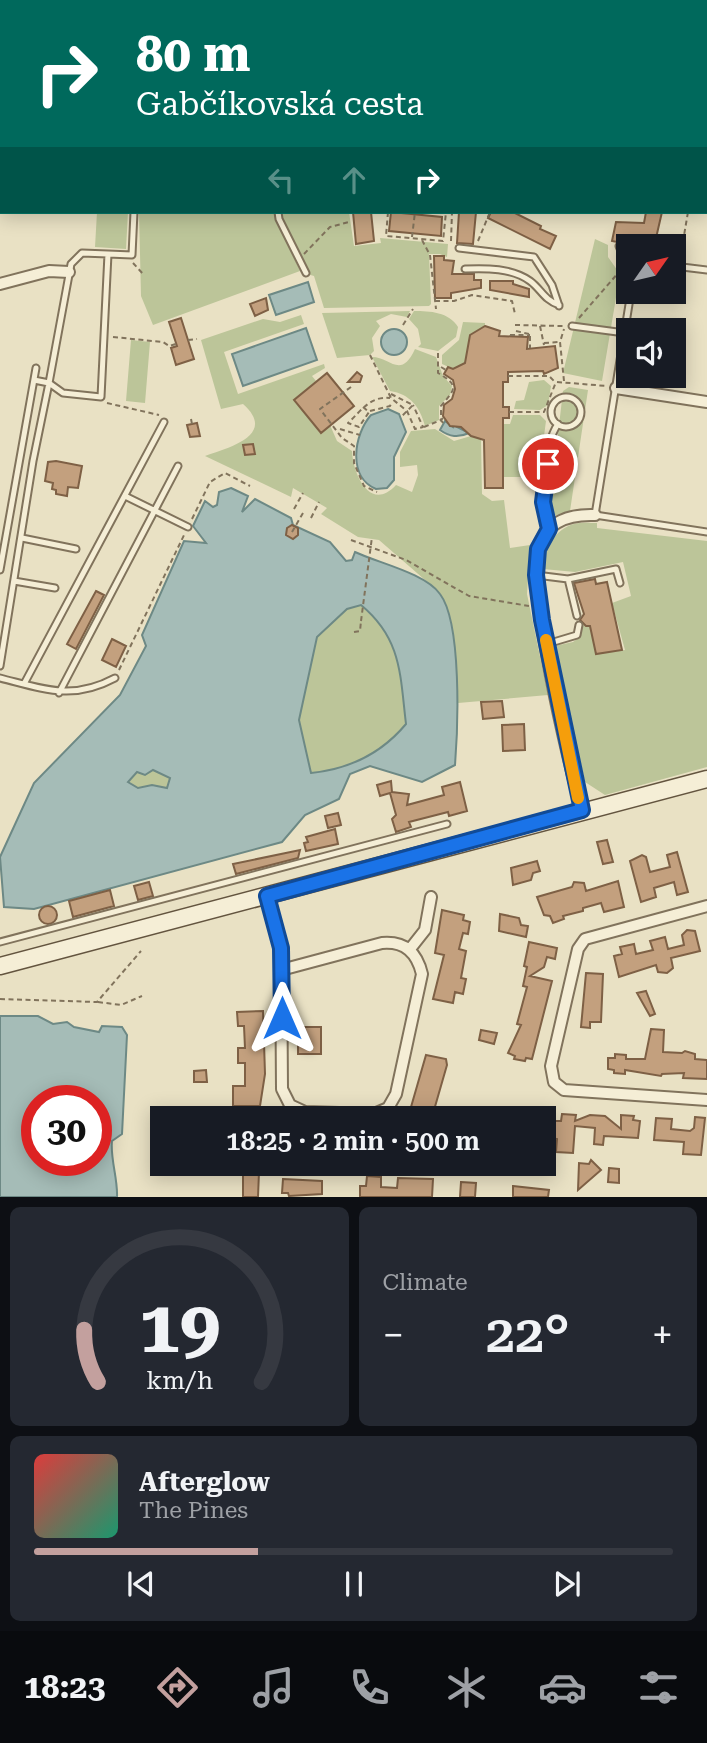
<!DOCTYPE html>
<html lang="en">
<head>
<meta charset="utf-8">
<style>
	:root { --surface:#171b24; --page:#242831; --text:#f1f3f6; --muted:#9ea1a6; --line:#363941; --accent:#c3a09e }
	body { margin:0; font-family:"Roboto Serif",serif; background:var(--page); color:var(--text); height:100vh; display:flex; flex-direction:column; font-size:26px; white-space:nowrap }
	* { box-sizing:border-box; margin:0 }
	p { font-size:23px; color:var(--muted) }
	.icon { flex:none; width:38px; height:38px; fill:none; stroke:currentColor; stroke-width:2; stroke-linecap:round; stroke-linejoin:round }
	.map { position:relative; height:1197px; overflow:hidden }
	.side { display:flex; flex-direction:column; gap:10px; padding:10px; background:#0d0f14; flex:1 }
	.side>* { flex:none }
	.hud { position:absolute; left:0px; top:0px; width:707px; height:214px; box-shadow:0 4px 18px #0003; background:#00695c; color:#fff; overflow:hidden }
	.needle { width:46px; rotate:56deg }
	.buttons { position:absolute; left:616px; top:234px; display:grid; gap:14px }
	.buttons a { display:grid; place-items:center; width:70px; height:70px; border-radius:0px; background:var(--surface); box-shadow:0 4px 18px #0003; font-size:35px }
	.speed { position:absolute; left:21px; top:1085px; display:flex; gap:14px; font-size:35px; font-weight:700; text-align:center }
	.speed>* { display:grid; place-content:center; width:91px; height:91px; border-radius:50%; background:var(--surface); box-shadow:0 4px 18px #0003; line-height:1 }
	.speed .limit { border:10px solid #d22; background:#fff; color:#111 }
	.pin { position:absolute; display:grid; place-items:center; width:60px; height:60px; color:#fff; margin:-30px; border:4px solid #fff; border-radius:50%; box-shadow:0 2px 7px #0007 }
	.me { position:absolute; width:77px; margin:-38px; rotate:0deg; stroke-linejoin:round; filter:drop-shadow(0 0 5px #0008) }
	.turn { display:flex; align-items:center; gap:24px; height:147px; padding:0 21px; font-size:32px }
	.turn .icon { width:91px; height:91px; stroke-width:2.5 }
	.turn b { display:block; font-size:49px; line-height:60px }
	.lanes { display:flex; align-items:center; height:66px; padding:0 21px; background:#0003; justify-content:center; gap:35px; direction:ltr }
	.lanes .off { opacity:.35 }
	.big { font-size:52px; font-weight:600; line-height:1.1 }
	.side .card { flex:1; display:flex; flex-direction:column; justify-content:center; gap:10px; min-width:0; padding:0 24px; border-radius:10px; background:var(--page) }
	.side .dial { align-items:center; gap:0 }
	.dial svg { height:182px; overflow:visible; fill:none; stroke:var(--line); stroke-width:7; stroke-linecap:round; text-anchor:middle }
	.dial text { fill:var(--text); stroke:none }
	.song { display:flex; align-items:center; gap:21px }
	.cover { width:84px; height:84px; border-radius:10px; background:linear-gradient(135deg,hsl(0 70% 55%),hsl(160 70% 35%)) }
	.played { height:7px; border-radius:4px; background:linear-gradient(90deg,var(--accent) 35%,var(--line) 35%) }
	.keys { display:flex; justify-content:space-around; direction:ltr }
	.heat { display:flex; justify-content:space-between; align-items:center; font-size:38px; direction:ltr }
	.side .tiles { flex:1; display:grid; gap:10px; grid-template-columns:1fr 1fr }
	.card:last-child { grid-column:span 2 }
	.trip { position:absolute; left:150px; top:1106px; width:406px; height:70px; border-radius:0px; background:var(--surface); box-shadow:0 4px 18px #0003; font-weight:600; line-height:70px; text-align:center }
	.tab-bar { display:flex; height:112px; justify-content:space-around; align-items:center; background:#090b0e; color:var(--muted) }
	.tab-bar .icon { width:49px; height:49px }
	.tab-bar .on { color:var(--accent) }
	.tab-bar b { font-size:32px; color:var(--text) }
	.map>svg:first-child { display:block }
	.green { fill:#bcc599 }
	.water { fill:#a5bcb7; stroke:#6d8985; stroke-width:2; fill-rule:evenodd }
	.building { fill:#c3a07e; stroke:#7e6045; stroke-width:2 }
	.lines { fill:none; stroke-linecap:round; stroke-linejoin:round }
	.service-casing { stroke:#81735c; stroke-width:9 }
	.minor-casing { stroke:#81735c; stroke-width:14 }
	.secondary-casing { stroke:#63543f; stroke-width:19 }
	.path { stroke:#81735c; stroke-width:2; stroke-dasharray:5 3.5; stroke-linecap:butt }
	.service { stroke:#f5eed6; stroke-width:5 }
	.minor { stroke:#f5eed6; stroke-width:10 }
	.secondary { stroke:#f5eed6; stroke-width:16 }
	.path-bridge { stroke:#81735c; stroke-width:2; stroke-dasharray:5 3.5; stroke-linecap:butt }
	.route-casing { stroke:#114b97; stroke-width:18 }
	.route { stroke:#1a73e8; stroke-width:12 }
	.slow { stroke:#f59e0b; stroke-width:12 }
</style>
</head>
<body>
<div class="map">
<svg width="707" height="1197" viewBox="0 0 707 1197">
	<rect width="100%" height="100%" fill="#e9e1c4"/>
	<path class="green" d="M100,0H276V2H99Z
		M97,212H128L126,249L95,247Z
		M139,212H349L354,246L381,243L380,238L448,244L447,257L440,254H429L431,304L429,306L324,308L314,276L307,274L288,233L284,236L300,271L153,325L141,296Z
		M595,239L608,245V257L620,274L602,381L563,373Z
		M410,311L407,317L391,314L376,321L380,326L372,338L374,351L370,355L337,358L322,313Z
		M414,311C430,311 449,312 458,327L456,337L438,351L418,347L421,344L418,329L409,319Z
		M301,315L304,324L224,352L238,394L324,364L325,368L312,376L316,381L294,400L320,433L330,425L337,441L352,451C353,474 370,513 396,485L412,492L418,475L417,465L400,467V452L411,431L435,429L454,441L471,436L481,439L482,494L492,501L504,500L510,548L530,545L527,594L548,695L458,703L449,612L440,593L379,540L358,537L321,514L327,508L293,488L291,497L205,456C228,448 278,435 243,404L221,409L201,340L263,319L280,322Z
		M463,322L485,323V326L470,335L465,363L453,369L442,364V355L459,340Z
		M131,340L150,342L145,403L126,401Z
		M415,349L436,357L443,376L452,386L450,395L439,406V420L425,426C420,407 410,394 390,391L372,357C390,357 401,380 415,349Z
		M544,380L551,386L548,405L540,410L514,409L516,401L524,400L529,382Z
		M569,387L588,390L570,511L553,516L549,512L563,391Z
		M513,415H540L546,421L539,473L534,477H503V424H510Z
		M597,523V528L707,541V767L605,795L585,782L555,646L573,642L581,636L582,625H590L597,654L625,650L612,603L631,596L623,562L575,572L543,569C542,551 555,529 574,524C580,522 590,523 597,523Z
		M361,604C402,639 400,675 406,724C381,754 349,769 311,773L299,720L317,637L347,609Z
		M153,770L170,778L167,788H138L128,781L138,772Z"/>
	<path class="water" d="M308,282L314,302L276,315L269,295Z
		M306,328L317,360L243,386L232,354Z
		M381 342a13 13 0 1 1 26 0a13 13 0 1 1-26 0Z
		M388,409L399,414L406,432L394,457V480L387,488L376,489C347,477 354,434 371,415Z
		M445,421L453,427L454,423H458L457,427L469,433C458,438 450,437 440,430Z
		M231,488L248,496L242,512L255,499L291,518L293,525L330,542L346,561L352,560L355,552C378,563 425,573 440,594C462,623 458,728 455,765L422,782L370,766L350,774L339,799L305,815L282,842L34,909L4,907L0,857L34,783L120,695L146,646L142,635L184,541L206,543L193,526L205,501L213,507L217,505L219,492ZM361,605C402,639 400,675 406,724C381,754 350,769 311,773L299,720L317,637L347,609ZM153,770L170,778L167,788L152,785L138,788L128,782L137,772L145,775Z
		M0,1016H38L53,1024L67,1022L74,1027L99,1032L102,1026L122,1027L127,1035L122,1134L112,1141C110,1158 118,1179 117,1197H0ZM37,1101H96V1160H37Z"/>
	<path class="building" d="M353,212H371L374,241L356,244Z
		M391,212L442,217L441,236L389,231Z
		M459,212H476L473,244L457,243Z
		M491,212H513L541,226L540,229L556,236L550,249L488,218Z
		M646,212H662L656,238L645,236L643,247L612,241L616,222L644,223Z
		M434,256H444V260L454,261L452,274H474V280H481V288L451,293V298H435Z
		M490,281H513V284L529,289V297L490,290Z
		M266,298L268,310L255,316L250,304Z
		M181,318L194,359L176,365L171,348L177,346L169,322Z
		M485,326L500,331L499,336L528,337L527,349L555,346L558,368L544,374L543,371L508,372V382H503V407H509V418H503V488H485L484,440L471,436L461,427L450,426L443,416L444,405L452,399L455,389L453,380L444,374L448,367L453,369L465,363L470,335Z
		M357,372L362,376L360,382H348Z
		M327,373L354,406L321,433L294,400Z
		M197,423L200,436L190,437L187,425Z
		M253,444L255,454L245,455L243,445Z
		M56,461L82,466L78,488L68,487L67,496L56,494V490L52,489L53,483L45,481L48,462Z
		M292,525L298,528V535L293,539L286,535L287,528Z
		M595,579L596,584L607,582L622,650L596,654L590,626H586L580,620L584,614L574,583Z
		M96,591L104,595L76,649L67,644Z
		M112,639L126,646L116,667L102,660Z
		M502,701L504,717L483,719L481,702Z
		M524,724L525,750L503,751L502,725Z
		M391,781L392,792L409,794L407,805L444,795L442,787L460,782L467,811L449,816L448,812L409,822L411,827L396,832L392,819L396,815L390,793L380,796L377,785Z
		M338,813L341,825L328,828L325,816Z
		M335,829L338,844L306,851L304,843L308,842L306,837Z
		M607,840L613,862L603,864L597,842Z
		M300,850L298,858L236,874L233,864Z
		M677,852L688,892L677,895L674,882L654,888L656,897L641,902L630,861L642,855L646,857L650,872L670,867L667,855Z
		M537,861L540,871L533,873L531,880L513,885L511,868Z
		M618,881L624,907L604,912L601,903L583,908V911L563,916L564,919L553,923L550,916L544,915L537,897L572,887L574,882L584,883L586,891Z
		M149,882L153,896L138,900L134,886Z
		M110,890L114,906L73,917L69,901Z
		M39 915a9 9 0 1 1 18 0a9 9 0 1 1-18 0Z
		M442,910L464,915L463,920L470,922L468,934L463,933L459,949L466,951L461,978L466,979L463,994L455,992L453,1003L433,999L444,955L435,953Z
		M500,914L519,918L521,925L528,926L526,937L499,931Z
		M687,930L695,931L700,951L671,958L673,968L667,973L658,972L656,965L619,977L614,956L622,954L620,947L634,944L636,954L653,950L650,941L665,937L668,949L684,945L682,935Z
		M529,942L557,948L555,959L547,957L544,967L530,976L552,981L532,1059L526,1058L525,1061L514,1059L515,1056L508,1053L521,1025L517,1024L527,987L523,986L527,967L524,966Z
		M586,973L603,974L601,1022H590V1028L581,1027Z
		M646,991L655,1014L650,1016L637,993Z
		M263,1011L265,1074L260,1106H233V1086H245V1063H238V1048H245L244,1026H238L237,1012Z
		M298,1027H321V1054H298Z
		M651,1029L664,1030L663,1052L682,1053L685,1051L695,1054V1059L707,1060V1079L683,1078L684,1073L662,1074L661,1076L625,1070V1074L614,1073V1070L608,1069V1058H615V1054L626,1055V1059H645Z
		M481,1030L497,1033L494,1044L479,1040Z
		M426,1055L446,1059L447,1065L432,1117L412,1113L411,1107Z
		M206,1070L207,1082H194V1071Z
		M562,1114L576,1115L575,1121L590,1115L605,1116L621,1129V1115L634,1116L633,1120L640,1121L638,1138L604,1136L603,1145L594,1144L595,1128L575,1126L573,1153L556,1152L557,1139L551,1138L552,1128L554,1121H561Z
		M695,1117L705,1118L701,1155L683,1154L684,1142L654,1140L656,1118L672,1119L671,1129L690,1131L694,1128Z
		M591,1160L601,1170L578,1190L579,1163L589,1164Z
		M609,1168L619,1169V1183L608,1182Z
		M243,1171L259,1172L258,1197H243Z
		M367,1176L381,1177V1187L397,1188L398,1178L433,1179L432,1197H360V1186H366Z
		M283,1179L322,1181V1194L289,1196L288,1193H282Z
		M461,1182L476,1183L475,1197H460Z
		M513,1186L549,1190L548,1197H513Z"/>
	<g class="lines">
		<g class="service-casing">
			<path id="service" d="M315,0V2
				M278,212L279,219L306,273
				M619,246L628,269
				M459,248L534,257L552,285L559,306
				M82,253L108,254L101,397L63,393L49,383L71,264Z
				M108,254L132,255L134,212
				M674,266L707,270
				M465,269C486,268 512,268 530,281C541,289 544,300 559,305
				M631,292L595,515L707,532
				M572,326L625,333
				M551 412a15 15 0 1 1 30 0a15 15 0 1 1-30 0Z
				M125,496L188,527
				M549,529C541,505 543,445 558,424
				M22,538L76,549
				M0,570L36,368
				M536,575L568,579L577,616
				M568,579L616,569L620,583
				M14,581L55,588
				M547,644L577,635L579,625
				M0,666L33,461L49,383L34,380
				M0,678C44,689 72,701 115,678
				M24,684L164,422
				M59,693L178,466
				M0,942L447,824"/>
		</g>
		<g class="minor-casing">
			<path id="minor" d="M547,0L551,2
				M705,66L707,67
				M0,284L49,271L69,272
				M616,388L707,402
				M582,810C569,765 526,582 539,546C547,521 571,514 595,515
				M267,896L281,948L282,1089L290,1105L305,1112L374,1114L388,1108L396,1094L422,974C417,953 405,941 382,943L281,970
				M707,906L585,939L578,949L551,1066L554,1082L564,1090L707,1100
				M410,949L425,930L431,897"/>
		</g>
		<g class="secondary-casing">
			<path id="secondary" d="M0,966L707,779"/>
		</g>
		<path class="path" d="M211,0V2
			M274,0V2
			M146,2V0
			M705,175L707,170
			M388,212L386,236L443,241L446,212
			M412,237L415,212
			M422,240L430,255L436,309
			M451,241L452,212
			M478,241L490,212
			M304,254L330,227L349,222
			M680,259L688,212
			M133,263L144,275
			M435,301H454L472,295L512,301L515,314
			M579,318L619,272
			M403,325L413,309
			M515,325L563,326
			M540,326L544,345
			M516,331L529,334
			M510,335H530
			M530,336V348
			M113,337L163,342L169,346L176,344
			M188,340L197,339
			M544,343L559,342
			M438,353V373C461,386 454,390 441,406V420L443,418
			M370,355L391,398L407,411L415,429L423,427L413,405
			M441,367L446,370
			M508,376H549L555,382
			M564,381L560,342L564,329
			M557,382L607,386
			M351,387L320,409L342,438L354,446V463L364,486L377,492
			M391,394L413,405L401,417
			M107,403L159,415
			M363,407L369,412L359,427L348,423C362,410 370,396 390,398
			M370,411L390,406L392,402
			M509,412H544L556,382
			M191,419L192,424
			M424,427L441,420L443,423
			M340,429L360,435
			M294,509L303,493
			M311,518L319,502
			M192,519L210,482L225,473L250,486
			M292,532L303,513
			M351,540L406,560L469,596L529,606
			M354,632L360,631L361,621
			M119,670L185,533
			M0,999L97,1002L141,951
			M98,1002L121,1005L142,996"/>
		<use href="#service" class="service"/>
		<use href="#minor" class="minor"/>
		<use href="#secondary" class="secondary"/>
		<path class="path-bridge" d="M361,621L372,537"/>
	</g>
	<g class="lines">
		<g class="route-casing">
			<path id="route" d="M282,1018L281,948L267,896L582,810L542,620L536,575L538,549L549,529L543,502L548,464"/>
		</g>
		<use href="#route" class="route"/>
		<path class="slow" d="M546,640L578,798"/>
	</g>
</svg>
<div class="buttons">
<a><svg class="needle" viewBox="-14 -14 28 28"><path d="M0-13l5 13h-10z" fill="#e53935"/><path d="M0 13l5-13h-10z" fill="#9ea1a6"/></svg></a>
<a><svg class="icon" aria-label="sound" viewBox="0 0 24 24"><path d="M4 9h4l5-4v14l-5-4H4zM17 9q2 3 0 6"/></svg></a>
</div>
<div class="speed"><div class="limit">30</div></div>
<div class="pin" style="left:548px;top:464px;background:#d93025"><svg class="icon" aria-label="arrive" viewBox="0 0 24 24"><path d="M6 21V4h12l-3 4 3 4H6"/></svg></div>
<svg class="me" style="left:282px;top:1018px" viewBox="-20 -20 40 40"><path d="M0-17L14 15 0 8-14 15z" fill="#1a73e8" stroke="#fff" stroke-width="4"/></svg>
<div class="trip">18:25 · 2 min · 500 m</div>
<div class="hud">
<div class="turn"><svg class="icon" aria-label="right" viewBox="0 0 24 24"><path d="M7 20v-9h11M14 6l5 5-5 5"/></svg><div><b>80 m</b>Gabčíkovská cesta</div></div>
<div class="lanes"><svg class="icon off" aria-label="left" viewBox="0 0 24 24"><path d="M17 20v-9H6M10 6l-5 5 5 5"/></svg><svg class="icon off" aria-label="ahead" viewBox="0 0 24 24"><path d="M12 20V5M6 11l6-6 6 6"/></svg><svg class="icon" aria-label="right" viewBox="0 0 24 24"><path d="M7 20v-9h11M14 6l5 5-5 5"/></svg></div>
</div>
</div>
<section class="side">
<div class="tiles">
<div class="card dial"><svg viewBox="0 0 100 80">
<path d="M14 69A42 42 0 1 1 86 69"/>
<path d="M14 69A42 42 0 0 1 8 46" stroke="#c3a09e"/>
<text x="50" y="56" font-size="32" font-weight="700">19</text>
<text x="50" y="72" font-size="11">km/h</text>
</svg></div>
<div class="card"><p>Climate</p>
<div class="heat"><a>−</a><b class="big">22°</b><a>+</a></div>
</div>
<div class="card">
<div class="song"><i class="cover"></i><div><b>Afterglow</b><p>The Pines</p></div></div>
<div class="played"></div>
<div class="keys"><svg class="icon" aria-label="previous" viewBox="0 0 24 24"><path d="M18 5L8 12l10 7zM5 5v14"/></svg><svg class="icon" aria-label="pause" viewBox="0 0 24 24"><path d="M8 5v14M16 5v14"/></svg><svg class="icon" aria-label="next" viewBox="0 0 24 24"><path d="M6 5l10 7-10 7zM19 5v14"/></svg></div>
</div>
</div>
</section>
<nav class="tab-bar">
<b>18:23</b>
<svg class="icon on" aria-label="directions" viewBox="0 0 24 24"><path d="M12 3l9 9-9 9-9-9zM9 14v-3h6M13 9l2 2-2 2"/></svg>
<svg class="icon" aria-label="music" viewBox="0 0 24 24"><path d="M9 18V5l10-2v13"/><circle cx="6" cy="18" r="3"/><circle cx="16" cy="16" r="3"/></svg>
<svg class="icon" aria-label="phone" viewBox="0 0 24 24"><path d="M5 4h4l2 5-3 2q2 4 5 5l2-3 5 2v4C11 20 4 13 5 4z"/></svg>
<svg class="icon" aria-label="climate" viewBox="0 0 24 24"><path d="M12 3v18M4 7l16 10M4 17L20 7"/></svg>
<svg class="icon" aria-label="car" viewBox="0 0 24 24"><path d="M5 17H2v-5l4-1 3-4h7l3 4 3 1v5h-3M9 17h6M6 11h13"/><circle cx="7" cy="17" r="2"/><circle cx="17" cy="17" r="2"/></svg>
<svg class="icon" aria-label="filters" viewBox="0 0 24 24"><path d="M4 7h16M4 17h16"/><circle cx="9" cy="7" r="2"/><circle cx="15" cy="17" r="2"/></svg>
</nav>
</body>
</html>
